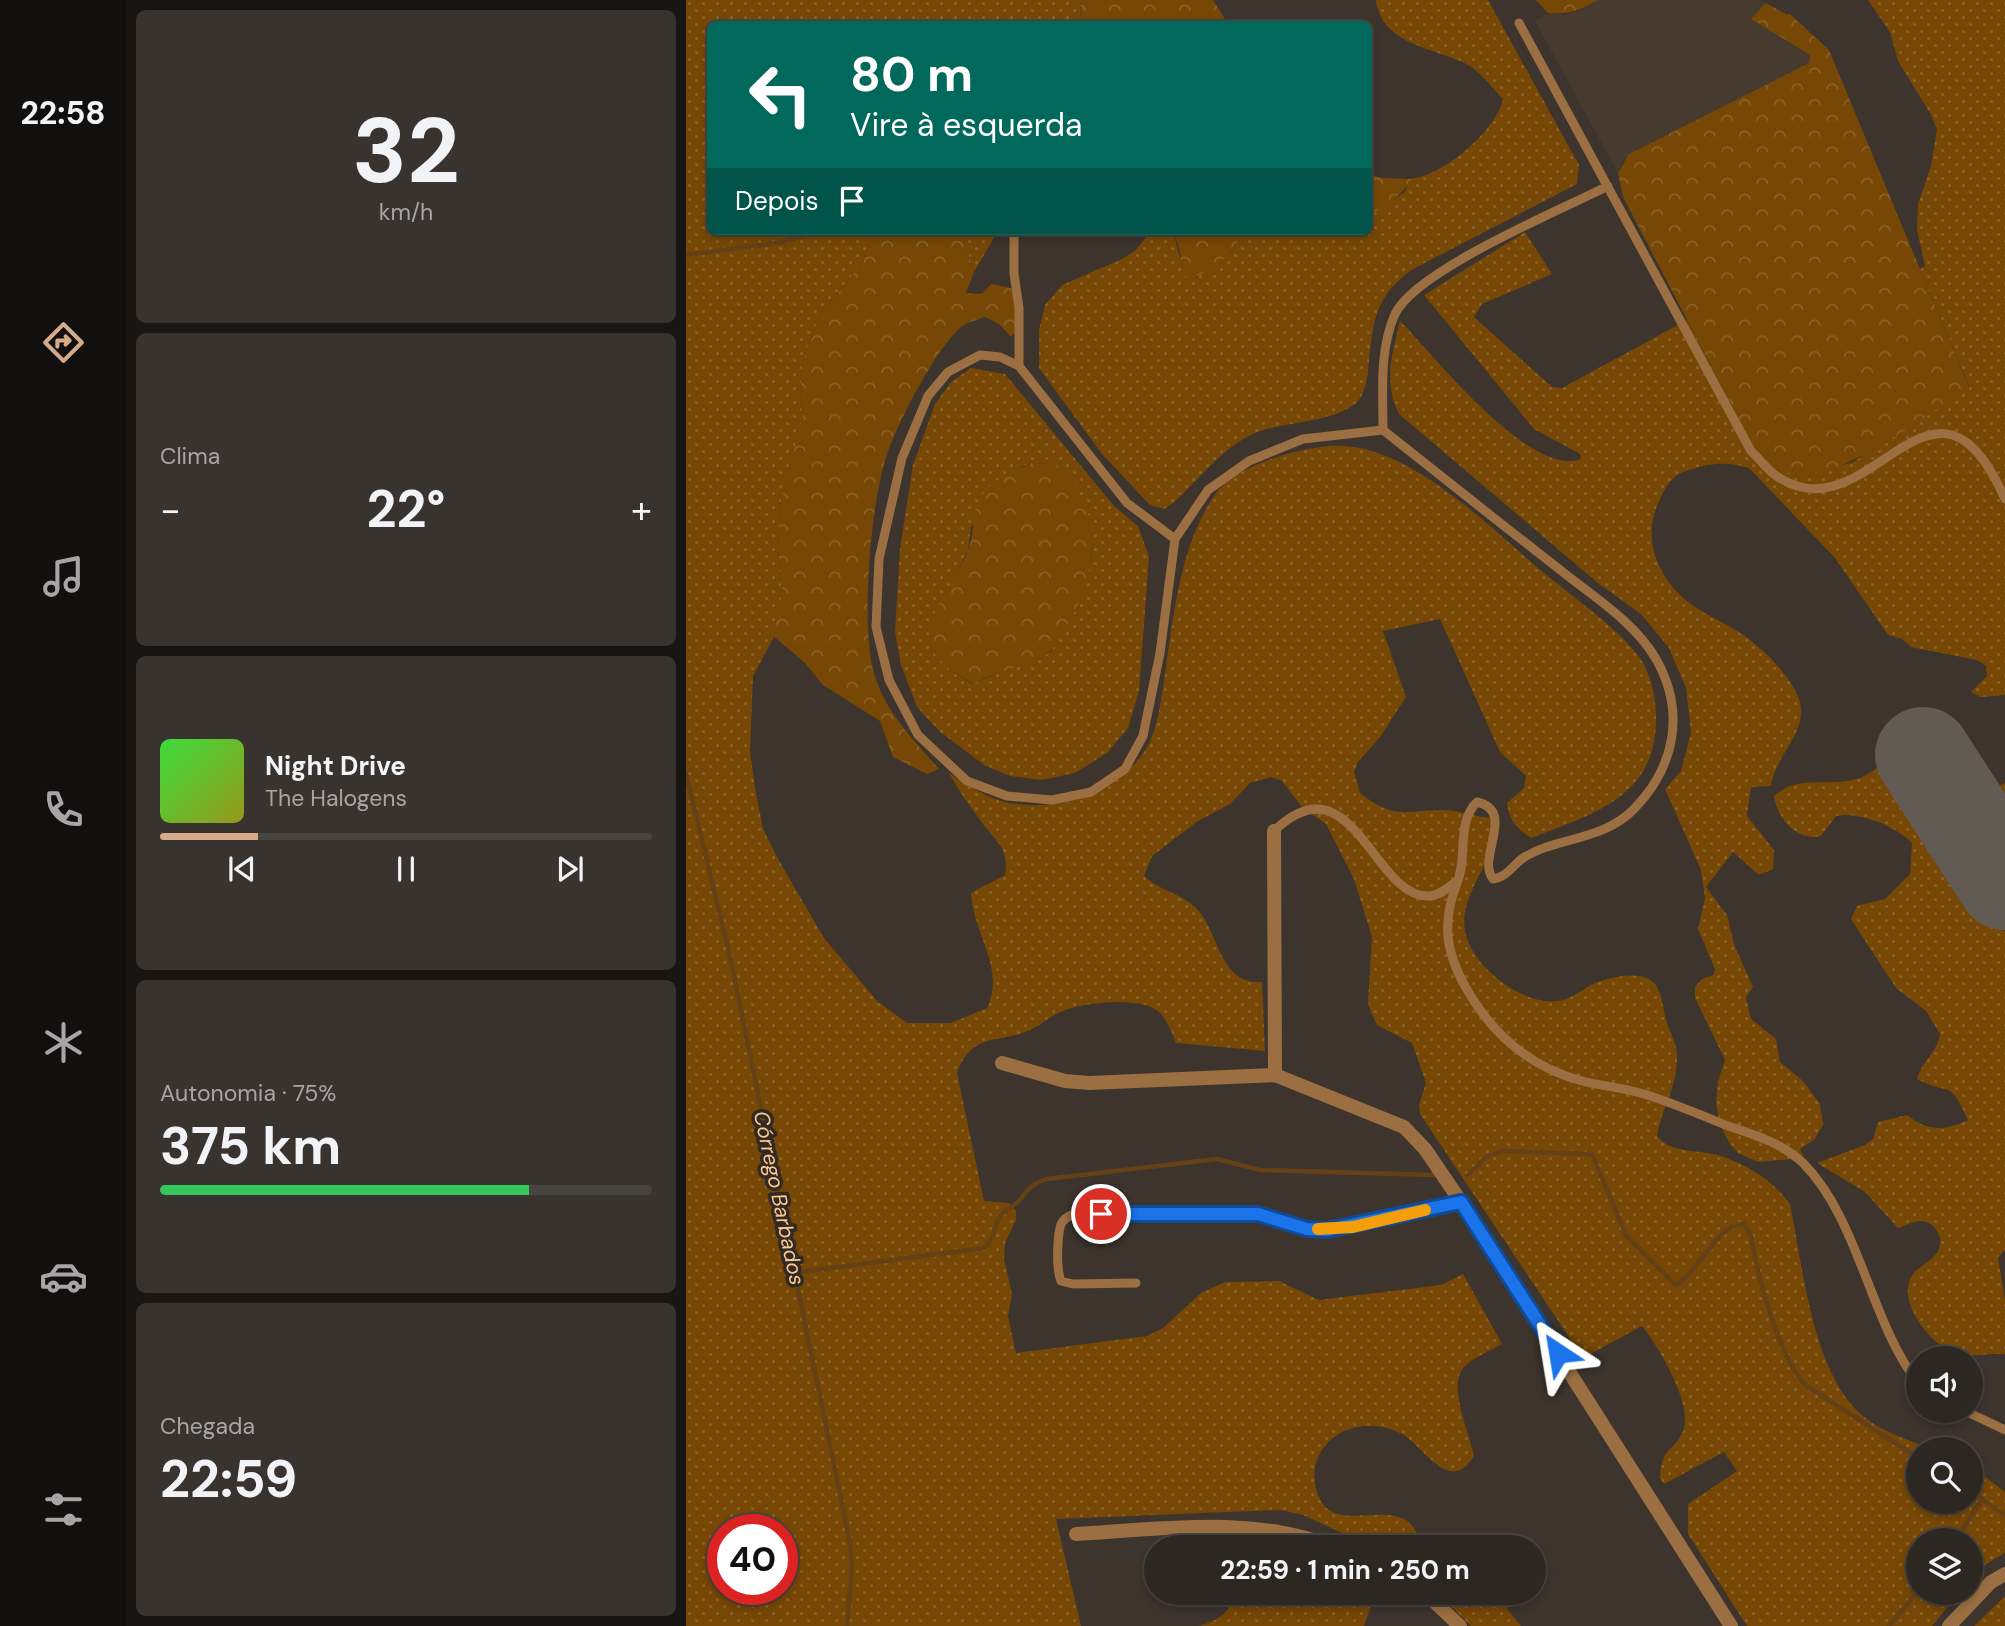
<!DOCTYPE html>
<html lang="pt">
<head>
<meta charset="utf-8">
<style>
	:root { --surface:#2d2722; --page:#39332f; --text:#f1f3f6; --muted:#a7a5a5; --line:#484440; --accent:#d6ab8b }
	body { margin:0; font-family:"DM Sans",sans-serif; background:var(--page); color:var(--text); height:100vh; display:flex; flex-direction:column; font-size:26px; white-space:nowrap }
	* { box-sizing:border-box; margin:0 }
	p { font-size:23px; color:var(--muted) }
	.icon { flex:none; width:38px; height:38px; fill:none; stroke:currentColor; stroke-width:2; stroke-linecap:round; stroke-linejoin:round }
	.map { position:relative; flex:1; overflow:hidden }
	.side { display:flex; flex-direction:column; gap:10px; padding:10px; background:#191513; width:560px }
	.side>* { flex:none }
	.banner { position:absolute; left:21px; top:21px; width:665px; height:214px; border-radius:10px; box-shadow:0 4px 10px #0003,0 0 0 2px var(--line); background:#00695c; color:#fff; overflow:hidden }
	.buttons { position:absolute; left:1220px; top:1346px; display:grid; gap:14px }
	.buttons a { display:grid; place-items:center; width:77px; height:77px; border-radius:50%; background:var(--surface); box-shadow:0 4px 10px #0003,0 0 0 2px var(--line); font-size:35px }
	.speed { position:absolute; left:21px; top:1514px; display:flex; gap:14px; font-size:35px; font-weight:700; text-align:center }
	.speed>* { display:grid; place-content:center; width:91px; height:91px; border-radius:50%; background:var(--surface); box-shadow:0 4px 10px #0003,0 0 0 2px var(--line); line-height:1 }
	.speed .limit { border:10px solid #d22; background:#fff; color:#111 }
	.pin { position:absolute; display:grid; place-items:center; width:60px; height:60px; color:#fff; margin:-30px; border:4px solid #fff; border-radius:50%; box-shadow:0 2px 7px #0007 }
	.me { position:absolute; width:77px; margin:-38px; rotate:327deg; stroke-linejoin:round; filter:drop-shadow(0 0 5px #0008) }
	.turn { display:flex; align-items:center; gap:24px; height:147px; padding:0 28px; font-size:32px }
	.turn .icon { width:91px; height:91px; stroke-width:2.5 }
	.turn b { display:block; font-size:49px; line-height:60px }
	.then { display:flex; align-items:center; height:66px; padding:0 28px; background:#0003; gap:14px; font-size:26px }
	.big { font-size:52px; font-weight:700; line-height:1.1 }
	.side .widget { flex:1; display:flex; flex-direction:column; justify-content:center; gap:10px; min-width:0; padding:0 24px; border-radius:10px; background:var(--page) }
	.side .dial { align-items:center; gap:0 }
	.dial b { font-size:91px; line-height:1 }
	.song { display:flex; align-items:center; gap:21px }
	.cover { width:84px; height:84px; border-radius:10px; background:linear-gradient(135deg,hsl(120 70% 55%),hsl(60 70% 35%)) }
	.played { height:7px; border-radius:4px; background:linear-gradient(90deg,var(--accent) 20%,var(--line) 20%) }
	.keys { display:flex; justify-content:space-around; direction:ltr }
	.heat { display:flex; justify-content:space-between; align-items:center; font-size:38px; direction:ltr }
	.charge { height:10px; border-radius:5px; background:linear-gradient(90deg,#34c759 75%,var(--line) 0) }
	.trip { position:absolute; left:458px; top:1535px; width:402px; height:70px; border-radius:35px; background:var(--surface); box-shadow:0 4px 10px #0003,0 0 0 2px var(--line); font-weight:700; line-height:70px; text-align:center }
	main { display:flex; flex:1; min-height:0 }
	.menu { display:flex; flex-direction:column; width:126px; justify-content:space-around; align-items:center; background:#12100e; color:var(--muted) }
	.menu .icon { width:49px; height:49px }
	.menu .on { color:var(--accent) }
	.menu b { font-size:32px; color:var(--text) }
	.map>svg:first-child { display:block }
	.built { fill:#473b2f }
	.grass { fill:url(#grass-dots); fill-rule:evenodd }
	.forest { fill:url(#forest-crowns) }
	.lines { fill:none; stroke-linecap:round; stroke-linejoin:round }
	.stream { stroke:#644017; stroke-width:4.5 }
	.runway { stroke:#625b54; stroke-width:96 }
	.service { stroke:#9b6f42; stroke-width:9 }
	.minor { stroke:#9b6f42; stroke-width:14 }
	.tertiary { stroke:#9b6f42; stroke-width:14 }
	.route-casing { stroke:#114b97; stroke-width:18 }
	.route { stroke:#1a73e8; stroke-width:12 }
	.slow { stroke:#f59e0b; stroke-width:12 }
	.labels { text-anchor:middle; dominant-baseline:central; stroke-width:7; stroke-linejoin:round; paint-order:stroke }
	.water-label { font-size:21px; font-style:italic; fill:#fdc791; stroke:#312a23 }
</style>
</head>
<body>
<main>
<nav class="menu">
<b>22:58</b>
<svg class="icon on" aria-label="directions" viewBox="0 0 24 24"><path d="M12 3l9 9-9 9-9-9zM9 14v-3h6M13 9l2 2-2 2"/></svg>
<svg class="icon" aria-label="music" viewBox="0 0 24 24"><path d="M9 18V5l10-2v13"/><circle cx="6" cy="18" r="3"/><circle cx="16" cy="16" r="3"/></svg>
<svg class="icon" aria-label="phone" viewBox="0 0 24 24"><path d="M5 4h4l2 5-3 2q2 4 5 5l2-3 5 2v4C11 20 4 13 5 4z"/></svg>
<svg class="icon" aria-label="climate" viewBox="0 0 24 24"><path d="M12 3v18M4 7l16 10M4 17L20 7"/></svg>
<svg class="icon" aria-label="car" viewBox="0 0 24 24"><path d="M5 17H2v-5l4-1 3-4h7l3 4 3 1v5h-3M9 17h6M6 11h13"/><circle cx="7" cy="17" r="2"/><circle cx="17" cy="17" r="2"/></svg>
<svg class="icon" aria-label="filters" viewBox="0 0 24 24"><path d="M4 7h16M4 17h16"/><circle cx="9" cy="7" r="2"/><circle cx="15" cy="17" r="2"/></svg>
</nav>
<section class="side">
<div class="widget dial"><b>32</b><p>km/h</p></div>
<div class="widget"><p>Clima</p>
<div class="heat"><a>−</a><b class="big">22°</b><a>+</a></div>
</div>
<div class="widget">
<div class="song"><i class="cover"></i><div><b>Night Drive</b><p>The Halogens</p></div></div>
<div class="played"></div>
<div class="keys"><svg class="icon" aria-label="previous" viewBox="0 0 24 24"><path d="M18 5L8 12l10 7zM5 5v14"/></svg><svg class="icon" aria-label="pause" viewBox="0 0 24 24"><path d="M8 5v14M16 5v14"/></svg><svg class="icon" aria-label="next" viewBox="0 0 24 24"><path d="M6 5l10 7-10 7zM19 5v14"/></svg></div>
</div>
<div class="widget"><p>Autonomia · 75%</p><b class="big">375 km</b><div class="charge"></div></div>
<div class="widget"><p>Chegada</p><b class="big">22:59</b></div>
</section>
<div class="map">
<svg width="1319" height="1626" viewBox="0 0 1319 1626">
	<defs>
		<pattern id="grass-dots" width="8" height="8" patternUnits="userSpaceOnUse" patternTransform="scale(1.75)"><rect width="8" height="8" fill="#774705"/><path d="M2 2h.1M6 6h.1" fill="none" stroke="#8a6129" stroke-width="1.8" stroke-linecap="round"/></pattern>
		<pattern id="forest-crowns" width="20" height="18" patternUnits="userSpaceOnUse" patternTransform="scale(1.75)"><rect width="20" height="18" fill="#774705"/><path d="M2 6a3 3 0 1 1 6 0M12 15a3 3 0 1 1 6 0" fill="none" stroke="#8a6129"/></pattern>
	</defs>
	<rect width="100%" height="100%" fill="#3c342d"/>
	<path class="built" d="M912,0H1075L1080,3L1065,19L1124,55L1123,63L937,162L932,173L849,21L862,13L877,15L895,10Z"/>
	<path class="grass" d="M0,0H394L395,24H24V231H188L176,263L134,315L117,360L114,392L117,416L94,505L92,549L96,594L88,637L67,676L64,751L69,788L77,829L92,859L138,938L191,1001L221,1023H265L301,1008C320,968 287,934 285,893L319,875C324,850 310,841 296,823C285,807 272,790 263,773C303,800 324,810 374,803C405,799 440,779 458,752C472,732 475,698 479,674C488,613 494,545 530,493C550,466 611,448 644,446C718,440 798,522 851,567C881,593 927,624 951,654C964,670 969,693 970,713C973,796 910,813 845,838C830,828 823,820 821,803L838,788L840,776L814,752L754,619L697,631L720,697L694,737L672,762L668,772L674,793C707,819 718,811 756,810C772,810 790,817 805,818C818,863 762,896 783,944C796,974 844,1009 877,1000C888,997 896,990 905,985C914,980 926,978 936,976C973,972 974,989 980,1020C983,1030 991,1045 991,1054C992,1087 976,1107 971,1136C984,1153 1012,1150 1032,1155C1060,1164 1087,1180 1104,1204C1117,1266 1126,1374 1177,1416C1196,1432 1223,1440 1245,1449H1232V1502H1284L1285,1466L1319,1492V1553L1292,1569L1285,1578L1284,1540H1232V1592L1273,1593L1246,1626H1061L1002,1534V1504L1051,1471L1038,1452L978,1484L974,1478C976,1444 987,1454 997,1431C1008,1405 972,1346 956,1326L897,1358L734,1114L733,1105L740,1083L726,1043L691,1025L685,1012L682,1002L686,937L668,879L640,824L616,807L596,781L585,777L564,783L544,804L512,821L466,856L458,876C472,890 494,893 509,907C534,931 532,985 576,982L579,1051L490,1043C486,1033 482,1022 475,1014C459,995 398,1002 377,1011C365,1016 356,1024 344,1030C313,1044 285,1032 271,1073L298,1201L323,1203L330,1211V1220L319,1243L318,1259L326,1294L322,1316L330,1353L461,1336L477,1328L515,1293L539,1282L593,1281L633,1300L755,1285L777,1274L816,1344C804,1351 788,1357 778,1367C761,1385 784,1435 788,1456C763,1496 738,1446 716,1434C685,1417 644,1426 631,1460C627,1470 628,1482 631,1492C644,1534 691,1504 720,1520C729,1526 733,1538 737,1547H687L617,1515L595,1510L370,1519L395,1626H0ZM37,1530H96V1589H37Z
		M690,0H802L893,165L891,184L727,269C690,295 688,318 683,360C682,372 681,386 675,397C661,420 606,422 581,429C540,440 516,478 486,504L478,509L464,505L416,454L353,368V330L359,305L376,285L434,260L449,251L465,231L488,233L493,256L510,278L544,253L556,231H682L683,216L719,192L724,179C757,176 810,131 817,99C806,88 795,72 782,65C749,47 696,46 690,0Z
		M1182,0H1319V695L1295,697L1285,692L1301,676L1300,666L1291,660L1225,647L1216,639L1202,635L1149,558L1063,468C1040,461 1023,463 1000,471C983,477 978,490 971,506C956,541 974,582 1005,604C1022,617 1043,624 1060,637C1079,651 1099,671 1110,692C1129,728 1089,753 1085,786L1065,787L1061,816L1088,850L1087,869L1073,875L1047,852L1020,887L1041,915L1048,944L1067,987L1060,997L1065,1019L1090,1039L1094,1062L1117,1081L1134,1104L1137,1125L1129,1139L1114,1149L1120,1163L1104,1159L1072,1162L1052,1153L1044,1144L1034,1125L1030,1103L1032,1081L1039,1060L1009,998V987L1016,979L1027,975L1029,969L1012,929L1019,898L1015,870L979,789L995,771L1005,733L1000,688L983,648L955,614L912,583L713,414C697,382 706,354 714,321C747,354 845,479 895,459L894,454L848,429L738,295L839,232L866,274L796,304L788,317L866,387L876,388L1001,320L1055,423L1136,471L1167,462L1283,386L1234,269L1239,266L1231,230L1232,204L1245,166L1251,129L1244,113L1212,61L1204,32Z
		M275,231H312L288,272Z
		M285,368L319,374L428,506L452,526L463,557L453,691L442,728L421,753L389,773L356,780L324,776L298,765L253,731L231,707L215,665L209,632L214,549L227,465L249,404L265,382ZM345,463L368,464C384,476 391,492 399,509C421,564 388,604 365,652L286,684L263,669L248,619L282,550L285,527L335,467Z
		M1233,720L1254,725L1258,733L1260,751L1281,757L1301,783L1311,787L1319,783V803L1281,810L1275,809L1244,753L1214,770L1319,932V1250L1312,1257L1319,1300V1354C1304,1353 1285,1358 1271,1354C1247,1347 1215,1308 1223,1282C1227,1267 1245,1264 1252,1251C1259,1238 1249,1220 1233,1221C1226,1222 1218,1226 1212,1228L1179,1192L1131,1163L1179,1145L1187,1139L1192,1122L1221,1115C1243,1132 1258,1131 1282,1120C1263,1077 1265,1097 1231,1079C1236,1061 1251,1053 1254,1034L1240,1011L1210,988L1165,919L1171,906L1199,899L1224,874L1226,843C1211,827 1173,811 1150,816L1135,836C1111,842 1092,819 1088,797C1110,771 1152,791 1180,775C1187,771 1201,762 1206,756C1217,743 1214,722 1233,720Z
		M574,1532L646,1547H551V1534Z
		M550,1592H695V1593L687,1601L678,1626H513C533,1620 543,1614 550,1592Z
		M752,1593H816L822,1610L835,1626H785Z
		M1319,1596V1626H1288Z"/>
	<path class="forest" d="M394,0H527L542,24H396Z
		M850,0H912C895,10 882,15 862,13Z
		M1080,3L1100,14H1104L1143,50L1283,387C1243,413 1139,497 1092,469C1074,459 1065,439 1055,423L937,197L932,173L943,154L1123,63L1124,55L1065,19Z
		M683,174L696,178L724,179V183L706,202L683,216Z
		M188,231H275L288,272L280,293L296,294L305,284L325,288L330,302L332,328L325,337L313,324L299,317C291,320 281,322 275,327C249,350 217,414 204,446C185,492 174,624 188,673C199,712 227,739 253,769L241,774L207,757L194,721L137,685L118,662L86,635L96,594L92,549L94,505L117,415L114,392L117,360L134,315L176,263Z
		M485,231H556C549,254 524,273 502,280C493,265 496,244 485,231Z
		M346,463L369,464C421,506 412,576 380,627C375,635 370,648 362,653C339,667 311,671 287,684C271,673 249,664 245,643C239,610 273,577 283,548C289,530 285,507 299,491C310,478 330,470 346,463Z"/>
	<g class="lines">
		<path class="stream" d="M0,255L92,243L132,231
			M0,774L43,952L164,1543L166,1568L161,1626
			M781,1176L799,1158L816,1151L906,1154L940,1235L990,1285C1011,1274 1033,1222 1058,1224L1065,1236C1072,1279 1091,1350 1118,1384L1232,1458
			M107,1273L298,1248C309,1240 307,1229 313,1218C317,1211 325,1208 331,1203C342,1191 344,1184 361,1179L531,1159L574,1170L749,1175
			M1284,1491L1319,1515
			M1270,1540L1296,1499
			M1203,1626L1232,1591"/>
		<path class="runway" d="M1237,755L1319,882"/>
		<path class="service" d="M833,23L1065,451C1074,459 1082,471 1092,477C1184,538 1247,335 1319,499
			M331,231L328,237V274L333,308V366L441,503L489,539
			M333,366L314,357L294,355L262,372L242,396L216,458L193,559L190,627L203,680L232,735L281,781L321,796L366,800L405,792L439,769L457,736L474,653L489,539L522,490L563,461L617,439L697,430C697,392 693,350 709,314C730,270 875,210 922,186
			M697,430C756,477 814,523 873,569C905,595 949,622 970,659C1000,712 989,767 948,809C917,841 870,837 837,858C827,865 820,878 807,879C790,858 831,811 791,802C770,822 782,858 771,883C756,922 759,951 780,988C806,1034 844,1067 896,1081C916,1086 938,1088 958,1094C987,1103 1015,1115 1042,1126C1069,1135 1096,1143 1117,1163C1173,1219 1184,1322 1232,1383
			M588,831C667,755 688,901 744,896C755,895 764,886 772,880
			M450,1283L387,1284L375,1281C370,1269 371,1237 375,1224C378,1218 383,1216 388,1214H572L621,1229L641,1230L775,1202
			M1277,1410L1319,1430"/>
		<path class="minor" d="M588,831L589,1075
			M390,1534C474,1529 567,1515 647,1547
			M738,1592L774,1626"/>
		<path class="tertiary" d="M316,1063L379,1081L403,1083L589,1075L718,1127L739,1149L775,1202L1045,1626
			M1263,1626L1305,1582L1319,1574"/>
	</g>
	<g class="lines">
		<g class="route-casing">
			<path id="route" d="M415,1214H572L621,1229L641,1230L775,1202L872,1353"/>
		</g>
		<use href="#route" class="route"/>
		<path class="slow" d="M632,1229L667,1227L739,1210"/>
	</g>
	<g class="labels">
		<g class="water-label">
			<text transform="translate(93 1198) rotate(78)">Córrego Barbados</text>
		</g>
	</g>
</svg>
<div class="buttons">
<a><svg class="icon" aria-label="sound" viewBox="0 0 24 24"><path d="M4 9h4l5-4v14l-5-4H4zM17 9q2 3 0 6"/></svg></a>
<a><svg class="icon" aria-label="search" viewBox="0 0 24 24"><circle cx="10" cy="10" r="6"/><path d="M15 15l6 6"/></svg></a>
<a><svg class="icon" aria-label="layers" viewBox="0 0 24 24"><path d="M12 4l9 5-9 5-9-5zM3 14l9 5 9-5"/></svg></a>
</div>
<div class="speed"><div class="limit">40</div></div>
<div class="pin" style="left:415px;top:1214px;background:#d93025"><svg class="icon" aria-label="arrive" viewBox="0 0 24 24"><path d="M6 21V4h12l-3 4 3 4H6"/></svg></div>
<svg class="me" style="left:872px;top:1353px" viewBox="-20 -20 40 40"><path d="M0-17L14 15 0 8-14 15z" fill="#1a73e8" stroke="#fff" stroke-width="4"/></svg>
<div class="trip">22:59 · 1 min · 250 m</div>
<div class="banner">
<div class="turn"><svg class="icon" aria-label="left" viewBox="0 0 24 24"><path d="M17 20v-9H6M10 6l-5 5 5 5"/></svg><div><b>80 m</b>Vire à esquerda</div></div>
<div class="then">Depois<svg class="icon" aria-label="arrive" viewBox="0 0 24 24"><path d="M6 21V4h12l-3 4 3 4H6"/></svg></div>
</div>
</div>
</main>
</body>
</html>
